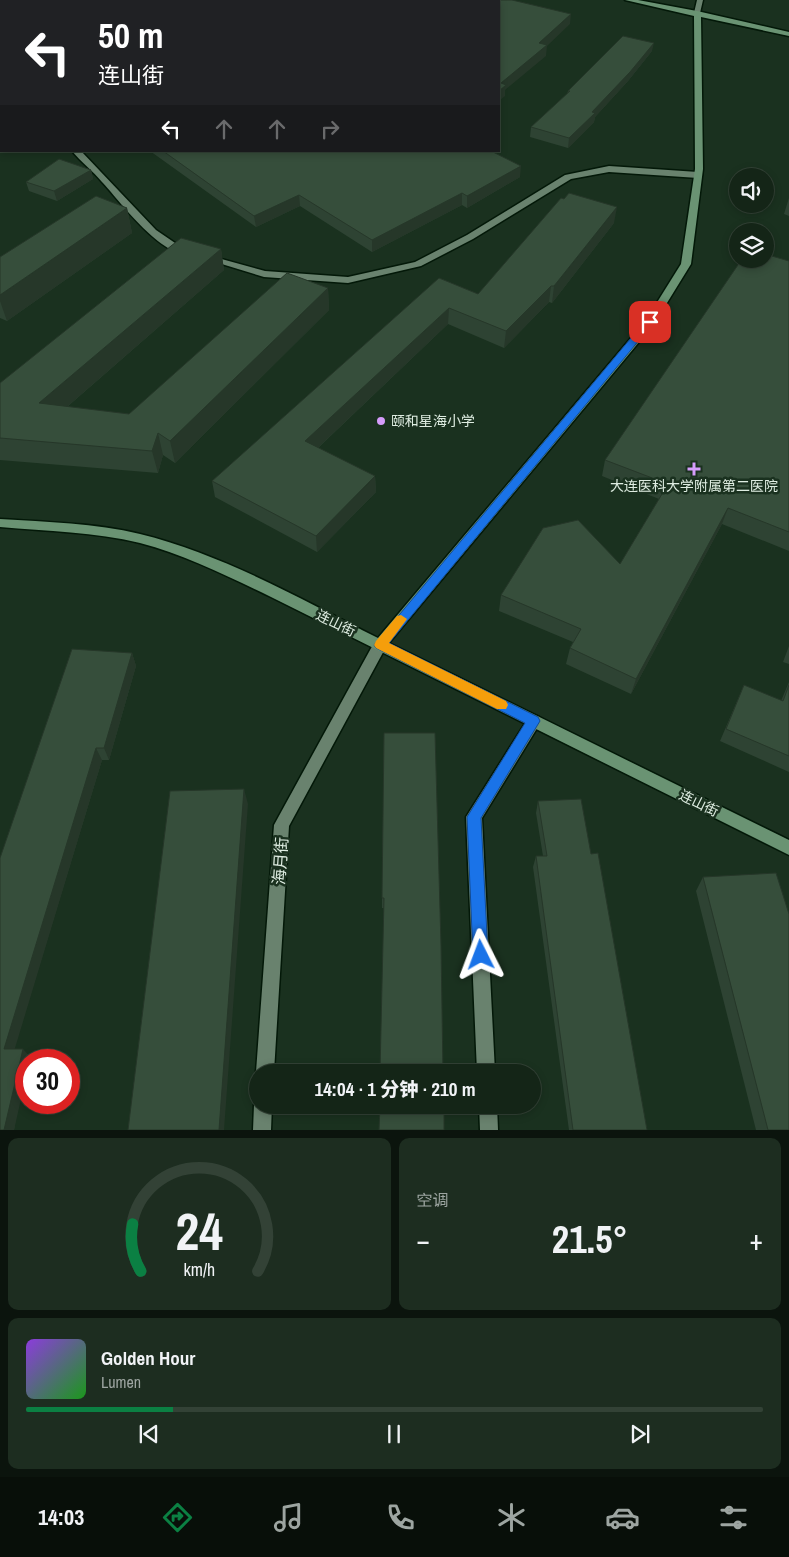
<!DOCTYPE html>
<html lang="zh">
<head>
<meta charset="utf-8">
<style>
	:root { --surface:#142517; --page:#1d2d20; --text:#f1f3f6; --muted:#9da5a1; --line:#334236; --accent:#0b8043 }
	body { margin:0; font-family:"Archivo Narrow","Noto Sans SC",sans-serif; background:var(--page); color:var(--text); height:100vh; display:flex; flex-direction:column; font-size:19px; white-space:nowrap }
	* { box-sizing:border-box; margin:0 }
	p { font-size:16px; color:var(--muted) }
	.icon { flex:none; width:28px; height:28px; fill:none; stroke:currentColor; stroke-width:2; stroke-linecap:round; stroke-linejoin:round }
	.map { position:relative; height:1130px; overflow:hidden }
	.side { display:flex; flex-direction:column; gap:8px; padding:8px; background:#0b140d; flex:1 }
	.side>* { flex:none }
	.top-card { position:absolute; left:0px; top:0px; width:500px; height:152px; box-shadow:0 2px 8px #0003,0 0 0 1px var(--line); background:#202124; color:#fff; overflow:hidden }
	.buttons { position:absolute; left:729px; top:168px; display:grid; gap:10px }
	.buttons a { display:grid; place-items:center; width:45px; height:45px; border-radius:50%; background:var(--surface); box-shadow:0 2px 8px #0003,0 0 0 1px var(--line); font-size:25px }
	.speed { position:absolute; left:15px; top:1049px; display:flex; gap:10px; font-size:25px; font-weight:700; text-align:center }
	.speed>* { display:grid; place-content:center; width:65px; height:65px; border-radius:50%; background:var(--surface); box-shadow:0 2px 8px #0003,0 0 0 1px var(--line); line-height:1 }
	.speed .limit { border:8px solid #d22; background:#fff; color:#111 }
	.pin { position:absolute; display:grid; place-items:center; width:42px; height:42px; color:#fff; margin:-21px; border-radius:10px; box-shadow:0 2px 8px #0006 }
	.me { position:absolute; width:55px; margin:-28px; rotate:357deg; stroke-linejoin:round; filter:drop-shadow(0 0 4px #0008) }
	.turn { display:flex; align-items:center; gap:18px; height:105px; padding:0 15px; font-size:22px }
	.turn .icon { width:65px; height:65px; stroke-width:2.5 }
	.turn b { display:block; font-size:35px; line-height:42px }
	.lanes { display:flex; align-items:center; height:48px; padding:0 15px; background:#0003; justify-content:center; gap:25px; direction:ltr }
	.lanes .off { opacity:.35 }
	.big { font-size:38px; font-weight:800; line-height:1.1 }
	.side .widget { flex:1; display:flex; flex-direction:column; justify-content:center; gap:8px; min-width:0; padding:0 18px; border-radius:10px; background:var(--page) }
	.side .dial { align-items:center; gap:0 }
	.dial svg { height:130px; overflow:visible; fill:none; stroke:var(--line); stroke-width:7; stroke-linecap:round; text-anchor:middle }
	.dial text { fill:var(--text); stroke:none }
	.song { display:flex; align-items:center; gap:15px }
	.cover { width:60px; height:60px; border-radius:8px; background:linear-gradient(135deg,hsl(270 70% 55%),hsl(120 70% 35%)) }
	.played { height:5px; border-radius:2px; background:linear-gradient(90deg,var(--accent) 20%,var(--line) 20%) }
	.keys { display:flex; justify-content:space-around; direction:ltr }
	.heat { display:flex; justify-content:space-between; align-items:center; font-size:28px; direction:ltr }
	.side .tiles { flex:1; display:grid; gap:8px; grid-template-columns:1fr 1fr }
	.widget:last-child { grid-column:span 2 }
	.trip { position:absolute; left:249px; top:1064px; width:292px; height:50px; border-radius:25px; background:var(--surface); box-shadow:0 2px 8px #0003,0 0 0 1px var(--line); font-weight:800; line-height:50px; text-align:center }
	.tabs { display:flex; height:80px; justify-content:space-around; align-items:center; background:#080f09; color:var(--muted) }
	.tabs .icon { width:35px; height:35px }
	.tabs .current { color:var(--accent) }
	.tabs b { font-size:22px; color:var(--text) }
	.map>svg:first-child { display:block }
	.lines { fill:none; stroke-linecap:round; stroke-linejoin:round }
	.lane-casing { stroke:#031808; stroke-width:3 }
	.street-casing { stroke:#031808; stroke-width:3 }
	.secondary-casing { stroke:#031808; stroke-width:3 }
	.lane { fill:#69826e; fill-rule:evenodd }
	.street { fill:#69826e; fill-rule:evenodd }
	.secondary { fill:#6a9373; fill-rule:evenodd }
	.wall { fill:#2e4333 }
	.shaded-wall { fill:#263729 }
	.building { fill:#364e3b; stroke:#263729 }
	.route { fill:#1a73e8; stroke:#114b97 }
	.slow { fill:#f59e0b }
	.poi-dot { fill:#d59cfb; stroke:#1a311f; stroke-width:2 }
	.labels { text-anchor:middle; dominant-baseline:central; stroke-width:5; stroke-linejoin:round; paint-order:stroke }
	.poi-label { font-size:14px; fill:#deece1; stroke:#1a311f; text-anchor:start }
	.street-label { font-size:14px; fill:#deece1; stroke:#1a311f }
	.near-street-label { font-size:16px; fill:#deece1; stroke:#1a311f }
</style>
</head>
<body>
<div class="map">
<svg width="789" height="1130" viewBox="0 0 789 1130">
	<rect width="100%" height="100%" fill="#1a311f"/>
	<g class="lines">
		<g class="lane-casing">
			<path id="lane" d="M162,0H171V1H162Z
				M697,0H703L700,13L697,15L694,13Z
				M0,100H1V105H0Z
				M72,151H81L156,230L178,245L191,250V254C162,259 120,201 102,182C93,171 81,162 72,151Z
				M609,166L698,172L702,175L698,178L609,172L571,179L473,239L421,266L348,283L264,277L202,258L207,255L265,271L348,277L415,262L467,235L565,175Z"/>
		</g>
		<g class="street-casing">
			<path id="street" d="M0,38H1V42H0Z
				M380,640L385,641L387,645L289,826L274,1072H258V1075L256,1072L274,825L375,641Z
				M534,715L539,717L541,721L539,725L482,818L495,1072H477L466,817L529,717Z
				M258,1098V1105H272L271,1130H253L254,1105Z
				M479,1105H497L498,1130H480Z"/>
		</g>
		<g class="secondary-casing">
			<path id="secondary" d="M625,0H638L697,11L789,32V36L701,17L703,169L691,264L654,324L389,643L789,840V855L271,597C229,577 186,555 140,543C95,532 47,531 0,527V519C47,522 95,523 140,534C222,554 303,600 378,638L646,320L681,264L695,169L694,16Z"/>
		</g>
		<use href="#lane" class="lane"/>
		<use href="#street" class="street"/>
		<use href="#secondary" class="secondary"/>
	</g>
	<path class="wall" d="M652,51L628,81L595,117L594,122L568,148L530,137L531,127L567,94L568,91Z
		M150,151H491L520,177L467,208L462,205L372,252L300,206L256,227Z
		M91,170L93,179L57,201L29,191L26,182Z
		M789,198V216L784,214Z
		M127,208L132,233L7,321L0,318V257Z
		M614,223L552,303L549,302L504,348L448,324L318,448L375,476L376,492L317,552L215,497L212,481L439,278L478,294Z
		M221,249L224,270L67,407L129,414L328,288L329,310L175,463L163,455L158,473L0,460V383Z
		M789,261V551L722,524L631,694L566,664L570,648L573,642L499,611L501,595L620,564L659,499L602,476L605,460Z
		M789,646V664L783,662Z
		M132,653L136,666L109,760H102L14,1049L31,1058L30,1060H26L14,1130L0,858Z
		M789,682V772L720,741L744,685L781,701Z
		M384,733V908H382V898Z
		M538,801L591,854L647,1130H569L533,867L536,856H543L536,813Z
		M703,877L789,1130H756L696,891Z"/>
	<path class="shaded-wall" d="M571,14L570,24L547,46L546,56L505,90V96L499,101V91L501,83L539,43Z
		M654,43L652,51L628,81L595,117L594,122L568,148L569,138L592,112Z
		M521,166L520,177L467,208V196Z
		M91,170L93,179L57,201L54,191Z
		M462,193V205L372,252V240Z
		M299,195L300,206L256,227L254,216Z
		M617,207L614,223L552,303L554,286Z
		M127,208L132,233L7,321L0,301V295Z
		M221,249L224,270L46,425L39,403Z
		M551,286L549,302L504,348L506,331Z
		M328,288L329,310L175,463L170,441Z
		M449,308L448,324L307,458L305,441Z
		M158,433L163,455L158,473L152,451Z
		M375,476L376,492L317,552L316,536Z
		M728,508L722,524L631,694L636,679Z
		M132,653L136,666L109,760L104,748Z
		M96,748L102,760L12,1058L4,1049Z
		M244,789L248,804L224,1130H219Z
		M23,1049L31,1058L30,1060H26V1077L14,1130H4Z"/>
	<path class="building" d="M220,0H512L571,14L539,43L547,45L501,83L506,85L499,91V1H217Z
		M623,36L654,43L630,72L592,112L595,113L569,138L531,127L570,91H568Z
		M163,151H491L521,166L467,196L462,193L372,240L299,195L254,216Z
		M59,159L91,170L54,191L26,182Z
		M569,193L617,207L554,286H551L506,331L449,308L305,441L375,476L316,536L212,481L439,278L478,294L561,198L564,199Z
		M96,196L127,208L0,295V257Z
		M181,238L221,249L39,403L129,414L287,273L328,288L170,441L158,433L152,451L0,438V383Z
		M765,254L789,261V532L728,508L636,679L570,648L581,629L501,595L543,528L578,520L620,564L668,484L605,460L742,259H765Z
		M72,649L132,653L104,748H96L4,1049H23L4,1130H0V858Z
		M744,685L783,701L789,685V756L726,729Z
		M384,733H435L441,945L443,1072H380L384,898H382Z
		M244,789L219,1130H128L170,791Z
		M581,799L591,854L598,853L647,1130H573L536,856H547L538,801Z
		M776,873L789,914V1130H768L703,877Z
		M380,1105H444V1130H379Z"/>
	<path class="route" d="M646,320L654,322L389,643L538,717L540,721L481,818L488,955L486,960L481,962L475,960L473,955L467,817L525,723L376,648L374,645Z"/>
	<path class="slow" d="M401,615L407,619L389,643L506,701L508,705L506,709H497L376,648L374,645L376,641L397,616Z"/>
	<g class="poi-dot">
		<circle cx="381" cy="421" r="5"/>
		<path d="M691.5 461.5h5v5h5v5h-5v5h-5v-5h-5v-5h5z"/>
	</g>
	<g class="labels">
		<g class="poi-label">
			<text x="391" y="421">颐和星海小学</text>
			<text x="694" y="486" text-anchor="middle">大连医科大学附属第二医院</text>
		</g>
		<g class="street-label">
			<text transform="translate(336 623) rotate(26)">连山街</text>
			<text transform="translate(699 803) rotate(26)">连山街</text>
		</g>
		<g class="near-street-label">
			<text transform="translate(280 861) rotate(-86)">海月街</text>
		</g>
	</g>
</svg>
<div class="buttons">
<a><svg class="icon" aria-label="sound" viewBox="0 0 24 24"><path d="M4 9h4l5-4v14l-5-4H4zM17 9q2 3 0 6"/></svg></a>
<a><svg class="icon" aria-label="layers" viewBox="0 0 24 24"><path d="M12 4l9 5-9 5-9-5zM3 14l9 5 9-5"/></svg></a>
</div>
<div class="speed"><div class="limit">30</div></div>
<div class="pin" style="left:650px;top:322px;background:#d93025"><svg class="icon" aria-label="arrive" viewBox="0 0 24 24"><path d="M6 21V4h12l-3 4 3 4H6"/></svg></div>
<svg class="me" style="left:481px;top:955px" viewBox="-20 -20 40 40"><path d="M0-17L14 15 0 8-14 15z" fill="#1a73e8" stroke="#fff" stroke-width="4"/></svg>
<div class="trip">14:04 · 1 分钟 · 210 m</div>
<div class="top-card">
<div class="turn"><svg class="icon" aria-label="left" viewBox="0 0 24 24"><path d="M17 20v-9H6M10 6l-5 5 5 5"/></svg><div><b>50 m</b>连山街</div></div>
<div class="lanes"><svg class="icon" aria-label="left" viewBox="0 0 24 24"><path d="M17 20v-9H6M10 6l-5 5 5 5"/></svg><svg class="icon off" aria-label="ahead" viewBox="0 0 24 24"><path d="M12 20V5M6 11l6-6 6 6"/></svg><svg class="icon off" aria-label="ahead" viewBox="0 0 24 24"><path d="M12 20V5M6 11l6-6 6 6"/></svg><svg class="icon off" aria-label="right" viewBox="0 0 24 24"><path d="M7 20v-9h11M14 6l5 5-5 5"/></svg></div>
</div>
</div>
<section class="side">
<div class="tiles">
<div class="widget dial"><svg viewBox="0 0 100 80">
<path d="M14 69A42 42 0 1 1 86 69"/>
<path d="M14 69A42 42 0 0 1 9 40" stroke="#0b8043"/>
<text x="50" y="56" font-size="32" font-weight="700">24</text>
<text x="50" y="72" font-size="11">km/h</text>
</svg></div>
<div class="widget"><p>空调</p>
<div class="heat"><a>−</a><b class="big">21.5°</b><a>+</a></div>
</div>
<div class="widget">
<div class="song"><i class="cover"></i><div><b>Golden Hour</b><p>Lumen</p></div></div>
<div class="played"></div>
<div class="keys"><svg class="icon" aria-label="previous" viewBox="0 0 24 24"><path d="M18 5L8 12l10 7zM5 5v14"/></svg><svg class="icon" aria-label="pause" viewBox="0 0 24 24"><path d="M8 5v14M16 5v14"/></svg><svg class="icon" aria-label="next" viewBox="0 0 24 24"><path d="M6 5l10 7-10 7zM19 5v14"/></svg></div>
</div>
</div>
</section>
<nav class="tabs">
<b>14:03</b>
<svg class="icon current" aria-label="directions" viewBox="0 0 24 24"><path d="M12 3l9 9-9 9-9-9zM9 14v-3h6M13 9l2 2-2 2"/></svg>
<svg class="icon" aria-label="music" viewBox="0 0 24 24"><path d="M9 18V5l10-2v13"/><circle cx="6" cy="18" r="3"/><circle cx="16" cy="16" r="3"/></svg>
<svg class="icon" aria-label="phone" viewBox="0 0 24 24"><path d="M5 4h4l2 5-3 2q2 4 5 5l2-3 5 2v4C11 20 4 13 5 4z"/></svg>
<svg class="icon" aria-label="climate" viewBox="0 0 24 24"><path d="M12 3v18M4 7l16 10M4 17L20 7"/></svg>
<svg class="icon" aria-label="car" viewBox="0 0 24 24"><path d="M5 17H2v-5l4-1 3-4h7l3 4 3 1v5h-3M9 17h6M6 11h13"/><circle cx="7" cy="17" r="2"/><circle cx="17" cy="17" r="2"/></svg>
<svg class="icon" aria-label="filters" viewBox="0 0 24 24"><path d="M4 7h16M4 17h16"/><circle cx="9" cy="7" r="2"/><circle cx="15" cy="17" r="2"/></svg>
</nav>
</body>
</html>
